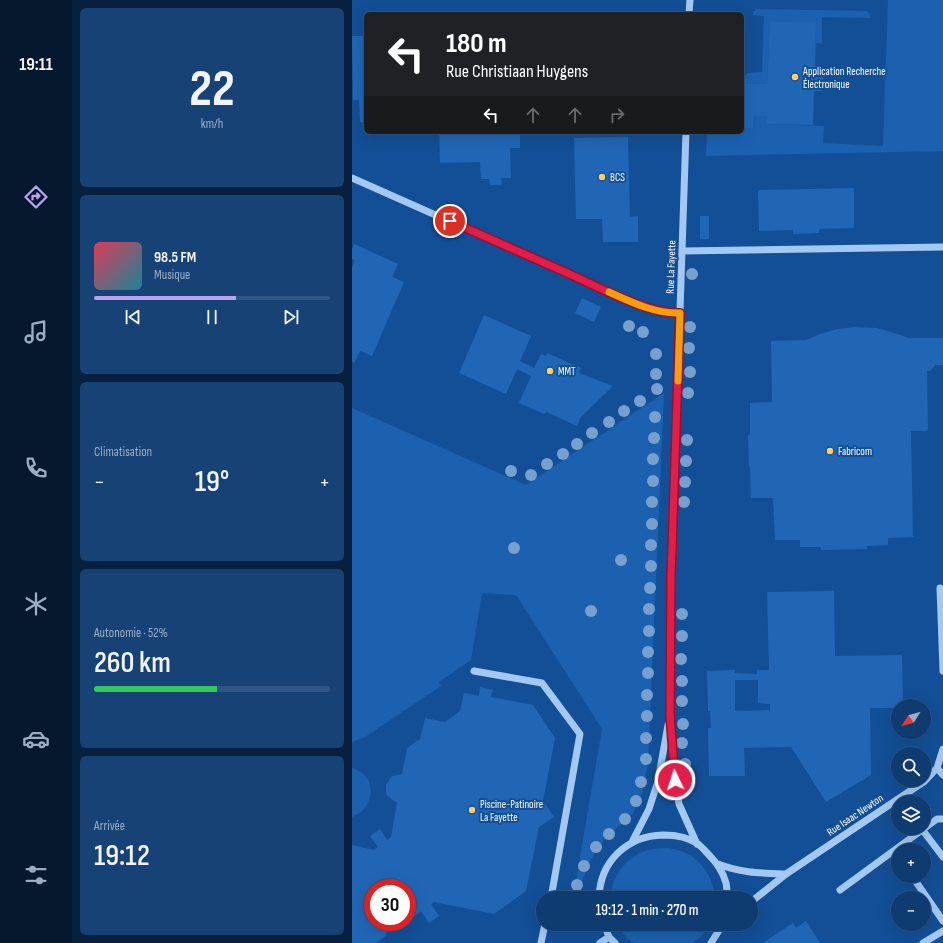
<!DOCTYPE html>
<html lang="fr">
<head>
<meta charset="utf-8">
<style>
	:root { --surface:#0e3b70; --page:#174275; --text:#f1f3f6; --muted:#9badc3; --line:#2e5583; --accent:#bca0f2 }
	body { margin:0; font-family:"Sofia Sans Condensed",sans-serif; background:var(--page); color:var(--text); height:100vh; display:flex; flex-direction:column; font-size:15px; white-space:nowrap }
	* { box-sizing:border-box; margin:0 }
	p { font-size:13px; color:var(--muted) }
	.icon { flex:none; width:22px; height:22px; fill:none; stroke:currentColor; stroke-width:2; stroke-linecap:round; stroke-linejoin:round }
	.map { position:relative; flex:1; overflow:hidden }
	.panel { display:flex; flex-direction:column; gap:8px; padding:8px; background:#08203e; width:280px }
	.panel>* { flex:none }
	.top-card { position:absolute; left:12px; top:12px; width:380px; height:122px; border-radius:6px; box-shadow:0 4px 16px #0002,0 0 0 1px var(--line); background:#202124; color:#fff; overflow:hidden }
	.needle { width:26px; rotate:233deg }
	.buttons { position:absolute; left:539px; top:699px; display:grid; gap:8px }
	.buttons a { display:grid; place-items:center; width:40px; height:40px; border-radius:50%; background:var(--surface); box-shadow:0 4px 16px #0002,0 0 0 1px var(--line); font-size:20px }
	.speed { position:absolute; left:12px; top:879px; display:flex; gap:8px; font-size:20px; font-weight:700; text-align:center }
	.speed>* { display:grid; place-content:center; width:52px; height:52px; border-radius:50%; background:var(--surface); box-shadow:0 4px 16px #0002,0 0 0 1px var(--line); line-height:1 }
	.speed .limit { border:6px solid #d22; background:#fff; color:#111 }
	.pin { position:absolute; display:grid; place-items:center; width:34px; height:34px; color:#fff; margin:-17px; border:2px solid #fff; border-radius:50%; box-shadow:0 1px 4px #0007 }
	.me { position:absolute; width:44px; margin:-22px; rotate:356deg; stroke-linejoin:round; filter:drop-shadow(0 0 3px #0008) }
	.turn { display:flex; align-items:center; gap:14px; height:84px; padding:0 16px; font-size:18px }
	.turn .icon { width:52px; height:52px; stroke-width:2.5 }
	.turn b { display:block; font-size:28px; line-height:34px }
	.lanes { display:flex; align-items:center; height:38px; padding:0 16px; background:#0003; justify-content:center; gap:20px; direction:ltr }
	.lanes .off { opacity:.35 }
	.big { font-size:30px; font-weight:600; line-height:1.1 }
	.panel .card { flex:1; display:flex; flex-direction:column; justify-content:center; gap:6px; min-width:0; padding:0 14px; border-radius:6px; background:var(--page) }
	.panel .dial { align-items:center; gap:0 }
	.dial b { font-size:52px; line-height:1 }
	.song { display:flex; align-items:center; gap:12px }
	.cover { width:48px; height:48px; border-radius:6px; background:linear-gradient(135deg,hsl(350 70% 55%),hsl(190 70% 35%)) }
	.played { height:4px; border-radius:2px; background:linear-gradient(90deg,var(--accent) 60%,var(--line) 60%) }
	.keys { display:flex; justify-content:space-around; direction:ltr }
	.heat { display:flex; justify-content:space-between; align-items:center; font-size:22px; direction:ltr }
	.charge { height:6px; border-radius:3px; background:linear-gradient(90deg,#34c759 52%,var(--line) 0) }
	.trip { position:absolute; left:184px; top:891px; width:222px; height:40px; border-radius:20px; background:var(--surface); box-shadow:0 4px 16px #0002,0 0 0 1px var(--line); font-weight:600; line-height:40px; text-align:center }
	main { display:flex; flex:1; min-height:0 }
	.dock { display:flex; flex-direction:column; width:72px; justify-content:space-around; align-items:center; background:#06182d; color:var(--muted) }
	.dock .icon { width:28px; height:28px }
	.dock .current { color:var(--accent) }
	.dock b { font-size:18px; color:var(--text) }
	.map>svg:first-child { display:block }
	.green { fill:#1b61b0 }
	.building { fill:#2166b5; fill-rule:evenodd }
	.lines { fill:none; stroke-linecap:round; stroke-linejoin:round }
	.minor { stroke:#a3c9f3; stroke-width:7 }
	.tree { fill:#78a0cf }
	.route-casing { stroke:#92132f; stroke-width:10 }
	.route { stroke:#e11d48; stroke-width:7 }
	.slow { stroke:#f59e0b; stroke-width:7 }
	.poi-dot { fill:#ffcf64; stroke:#134f96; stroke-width:1.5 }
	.labels { text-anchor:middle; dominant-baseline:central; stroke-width:4; stroke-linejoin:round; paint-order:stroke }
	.poi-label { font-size:11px; fill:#fff; stroke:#134f96; text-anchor:start }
	.street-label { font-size:11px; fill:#fff; stroke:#134f96 }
</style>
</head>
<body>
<main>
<nav class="dock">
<b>19:11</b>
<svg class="icon current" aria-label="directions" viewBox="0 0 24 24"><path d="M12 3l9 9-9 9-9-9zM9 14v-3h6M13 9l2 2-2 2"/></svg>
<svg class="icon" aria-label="music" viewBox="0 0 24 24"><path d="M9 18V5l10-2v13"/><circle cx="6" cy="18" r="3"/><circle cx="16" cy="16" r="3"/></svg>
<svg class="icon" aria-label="phone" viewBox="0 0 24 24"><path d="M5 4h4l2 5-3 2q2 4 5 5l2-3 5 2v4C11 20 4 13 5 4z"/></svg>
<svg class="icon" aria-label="climate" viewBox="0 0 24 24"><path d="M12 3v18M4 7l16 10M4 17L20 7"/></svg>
<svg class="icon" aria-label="car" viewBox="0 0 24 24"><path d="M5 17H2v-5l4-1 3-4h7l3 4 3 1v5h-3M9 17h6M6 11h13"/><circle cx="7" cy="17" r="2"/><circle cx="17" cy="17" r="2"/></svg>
<svg class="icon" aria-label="filters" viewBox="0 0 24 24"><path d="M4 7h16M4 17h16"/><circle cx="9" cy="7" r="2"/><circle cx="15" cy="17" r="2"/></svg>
</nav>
<section class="panel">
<div class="card dial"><b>22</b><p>km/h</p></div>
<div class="card">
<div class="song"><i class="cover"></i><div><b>98.5 FM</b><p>Musique</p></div></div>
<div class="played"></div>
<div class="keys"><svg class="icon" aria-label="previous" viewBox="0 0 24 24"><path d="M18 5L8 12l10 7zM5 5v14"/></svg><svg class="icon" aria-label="pause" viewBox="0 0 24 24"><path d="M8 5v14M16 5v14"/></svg><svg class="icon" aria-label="next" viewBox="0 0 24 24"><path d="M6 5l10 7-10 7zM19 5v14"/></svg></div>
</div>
<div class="card"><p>Climatisation</p>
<div class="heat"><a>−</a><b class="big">19°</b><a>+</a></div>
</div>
<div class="card"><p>Autonomie · 52%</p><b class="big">260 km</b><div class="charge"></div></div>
<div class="card"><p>Arrivée</p><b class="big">19:12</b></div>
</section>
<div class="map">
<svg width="591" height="943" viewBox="0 0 591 943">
	<rect width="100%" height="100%" fill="#134f96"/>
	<path class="green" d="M536,0H591V151L354,156L355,132H390V128H401L402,116H415L414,124L472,126L471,143L531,146Z
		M404,9L515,11L519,18L470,17V43H464V22L418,21L415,84L390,83V79L396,73L410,72L412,16L400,15Z
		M312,393L296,762L291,791L281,813L251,841L238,861L225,894L222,892L250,729L164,595L130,593L119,660L87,682L89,686L13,737L0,742V408L174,485Z
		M0,768C26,774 24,809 0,817Z
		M317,848C322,849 328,850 332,852C350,860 362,879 363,898H259C258,875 279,852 301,849C306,848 312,848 317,848Z
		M265,924H357L350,936L340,943H282L275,939Z"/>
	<path class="building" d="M418,21L464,22L463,70H471V91H462L461,125L414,124L415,116H402L401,128H390V83L415,84Z
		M0,36H14V123L8,122L7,100H1Z
		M87,132H168V148H158L159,178H149L150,185H138L137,179H129L128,162L88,163Z
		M276,137L278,217L286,216V242H251L250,219H224L222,138Z
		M502,188V228L467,229V233L441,234V230L407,231L406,190Z
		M348,216H357V239H348Z
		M2,244L46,264L40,277L52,282L20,356L8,351L2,363L0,362V268L3,260L0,259V249Z
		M230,298L249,307L242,322L223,313Z
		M132,315L179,336L168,361L182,368L189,354L194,356L195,353L229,368L227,373L261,386L228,418L225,426L194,412L192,414L167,403L179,376L165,369L154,394L107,373Z
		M502,327L525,328L542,333L557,338H591V365H583L578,371H575L576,429L575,431H559L561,537L536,538V545L515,546V549L469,550V547H448V540H423L421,498H399L398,467H397L396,435H398V403L420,402L419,341L454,340L468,334L485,329Z
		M482,591L483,656L550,655L551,706H546V708H518L519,775L474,802L439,747L392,748L393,776H357L356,728H359L358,711H356L355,671L383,670V673L405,674V670H417L415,592ZM383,680H406V703L418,704V710L383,711Z
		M128,687L141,690L139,697L181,705L203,738L191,801L202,817L187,827L174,891L142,914L82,902L79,904L87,916L77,923L69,911L55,922V888H21V922H54L43,930L35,928L34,936L24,943H0V845L22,850L26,847L18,836L28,829L35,840L39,837L45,802L40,800L35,795L34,793V785L40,776L50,774L55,748L68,739L73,718L93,722L108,711L112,693L127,696Z
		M454,921L468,943H411L441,923L444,928Z"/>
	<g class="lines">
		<path class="minor" d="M337,14L338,0
			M334,132L319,578L318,715L323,780L327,804L345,844
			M0,178L266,296C286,304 305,314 328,313
			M330,251L591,247
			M588,588L591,671
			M122,671L190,683L228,734L199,898
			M585,768L591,775
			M569,828L591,857
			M280,842L297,809L306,781L316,725
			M366,864C389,873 409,873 434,874
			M560,876L591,921
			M488,890L585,819H591
			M247,898C248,861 275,836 311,835C322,835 336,837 346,844C350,847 353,851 357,855C365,863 371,872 374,883C375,887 375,893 375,898
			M399,902L434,874L573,781L585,768L591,749
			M252,924L257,937L263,943
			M189,943L193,924
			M248,943L257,937
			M359,943L371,924
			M571,943L591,931"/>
	</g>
	<g class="tree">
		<circle cx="340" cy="274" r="6"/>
		<circle cx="277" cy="326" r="6"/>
		<circle cx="338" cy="327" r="6"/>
		<circle cx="291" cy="332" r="6"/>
		<circle cx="337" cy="348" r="6"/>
		<circle cx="304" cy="354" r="6"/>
		<circle cx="338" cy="372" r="6"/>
		<circle cx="304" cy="374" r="6"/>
		<circle cx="305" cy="389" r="6"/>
		<circle cx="336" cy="393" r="6"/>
		<circle cx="288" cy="401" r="6"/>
		<circle cx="272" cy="411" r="6"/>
		<circle cx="303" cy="417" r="6"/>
		<circle cx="257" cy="422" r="6"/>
		<circle cx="240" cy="433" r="6"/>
		<circle cx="302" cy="438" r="6"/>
		<circle cx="335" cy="440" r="6"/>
		<circle cx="225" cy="444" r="6"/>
		<circle cx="211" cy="454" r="6"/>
		<circle cx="301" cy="459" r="6"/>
		<circle cx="334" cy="461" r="6"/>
		<circle cx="195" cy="464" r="6"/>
		<circle cx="159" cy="471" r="6"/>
		<circle cx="179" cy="475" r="6"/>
		<circle cx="301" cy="481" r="6"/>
		<circle cx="333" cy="482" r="6"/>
		<circle cx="300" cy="502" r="6"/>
		<circle cx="332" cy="502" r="6"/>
		<circle cx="300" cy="524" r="6"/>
		<circle cx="299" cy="545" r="6"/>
		<circle cx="162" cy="548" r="6"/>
		<circle cx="269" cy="560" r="6"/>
		<circle cx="299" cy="566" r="6"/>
		<circle cx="298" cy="588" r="6"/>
		<circle cx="297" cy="609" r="6"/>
		<circle cx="239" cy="611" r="6"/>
		<circle cx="330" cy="614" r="6"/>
		<circle cx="297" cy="631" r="6"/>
		<circle cx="330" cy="636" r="6"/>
		<circle cx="296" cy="652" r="6"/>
		<circle cx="329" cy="659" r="6"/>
		<circle cx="296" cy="673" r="6"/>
		<circle cx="330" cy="681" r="6"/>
		<circle cx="295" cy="695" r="6"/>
		<circle cx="330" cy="701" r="6"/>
		<circle cx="295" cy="716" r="6"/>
		<circle cx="331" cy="724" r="6"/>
		<circle cx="294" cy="738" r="6"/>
		<circle cx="330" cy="743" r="6"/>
		<circle cx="294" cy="759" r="6"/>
		<circle cx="333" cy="764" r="6"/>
		<circle cx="289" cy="782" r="6"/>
		<circle cx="284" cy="801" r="6"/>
		<circle cx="273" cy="819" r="6"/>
		<circle cx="257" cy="834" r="6"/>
		<circle cx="244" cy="847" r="6"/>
		<circle cx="232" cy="866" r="6"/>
		<circle cx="225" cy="885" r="6"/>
	</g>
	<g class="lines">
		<g class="route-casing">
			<path id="route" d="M98,221C137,238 175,255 213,272C245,286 295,314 328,313L319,578L318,715L323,780"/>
		</g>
		<use href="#route" class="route"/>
		<path class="slow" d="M257,292C279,302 303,314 328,313L326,381"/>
	</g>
	<g class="poi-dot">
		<circle cx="443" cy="77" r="4"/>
		<circle cx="250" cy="177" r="4"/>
		<circle cx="198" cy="371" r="4"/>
		<circle cx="478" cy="451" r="4"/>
		<circle cx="120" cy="810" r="4"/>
	</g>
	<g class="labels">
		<g class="poi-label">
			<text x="451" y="71">Application Recherche<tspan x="451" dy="13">Électronique</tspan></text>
			<text x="258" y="177">BCS</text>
			<text x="206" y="371">MMT</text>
			<text x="486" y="451">Fabricom</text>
			<text x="128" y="804">Piscine-Patinoire<tspan x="128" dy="13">La Fayette</tspan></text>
		</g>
		<g class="street-label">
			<text transform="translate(319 267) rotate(-88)">Rue La Fayette</text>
			<text transform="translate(503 815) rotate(-34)">Rue Isaac Newton</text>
		</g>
	</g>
</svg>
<div class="buttons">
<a><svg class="needle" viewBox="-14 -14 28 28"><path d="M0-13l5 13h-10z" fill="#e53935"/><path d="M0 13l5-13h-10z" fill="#9badc3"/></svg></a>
<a><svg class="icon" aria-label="search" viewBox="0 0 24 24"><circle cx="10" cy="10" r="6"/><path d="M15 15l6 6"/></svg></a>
<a><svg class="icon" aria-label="layers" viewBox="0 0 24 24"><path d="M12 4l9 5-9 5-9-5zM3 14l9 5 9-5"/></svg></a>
<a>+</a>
<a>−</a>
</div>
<div class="speed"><div class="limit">30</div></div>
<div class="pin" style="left:98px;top:221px;background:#d93025"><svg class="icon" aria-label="arrive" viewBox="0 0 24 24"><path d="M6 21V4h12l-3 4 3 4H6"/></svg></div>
<svg class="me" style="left:323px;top:780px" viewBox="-20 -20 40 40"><circle r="17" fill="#e11d48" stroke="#fff" stroke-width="3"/><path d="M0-11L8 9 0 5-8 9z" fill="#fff"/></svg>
<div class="trip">19:12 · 1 min · 270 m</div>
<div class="top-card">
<div class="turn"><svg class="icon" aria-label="left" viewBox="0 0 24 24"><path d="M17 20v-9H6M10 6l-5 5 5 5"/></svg><div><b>180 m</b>Rue Christiaan Huygens</div></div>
<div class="lanes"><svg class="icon" aria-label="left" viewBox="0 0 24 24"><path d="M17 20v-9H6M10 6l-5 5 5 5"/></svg><svg class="icon off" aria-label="ahead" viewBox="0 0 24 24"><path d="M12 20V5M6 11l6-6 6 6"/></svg><svg class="icon off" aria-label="ahead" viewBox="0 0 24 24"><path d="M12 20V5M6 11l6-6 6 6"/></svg><svg class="icon off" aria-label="right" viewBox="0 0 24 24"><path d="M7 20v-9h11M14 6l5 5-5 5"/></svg></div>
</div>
</div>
</main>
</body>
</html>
